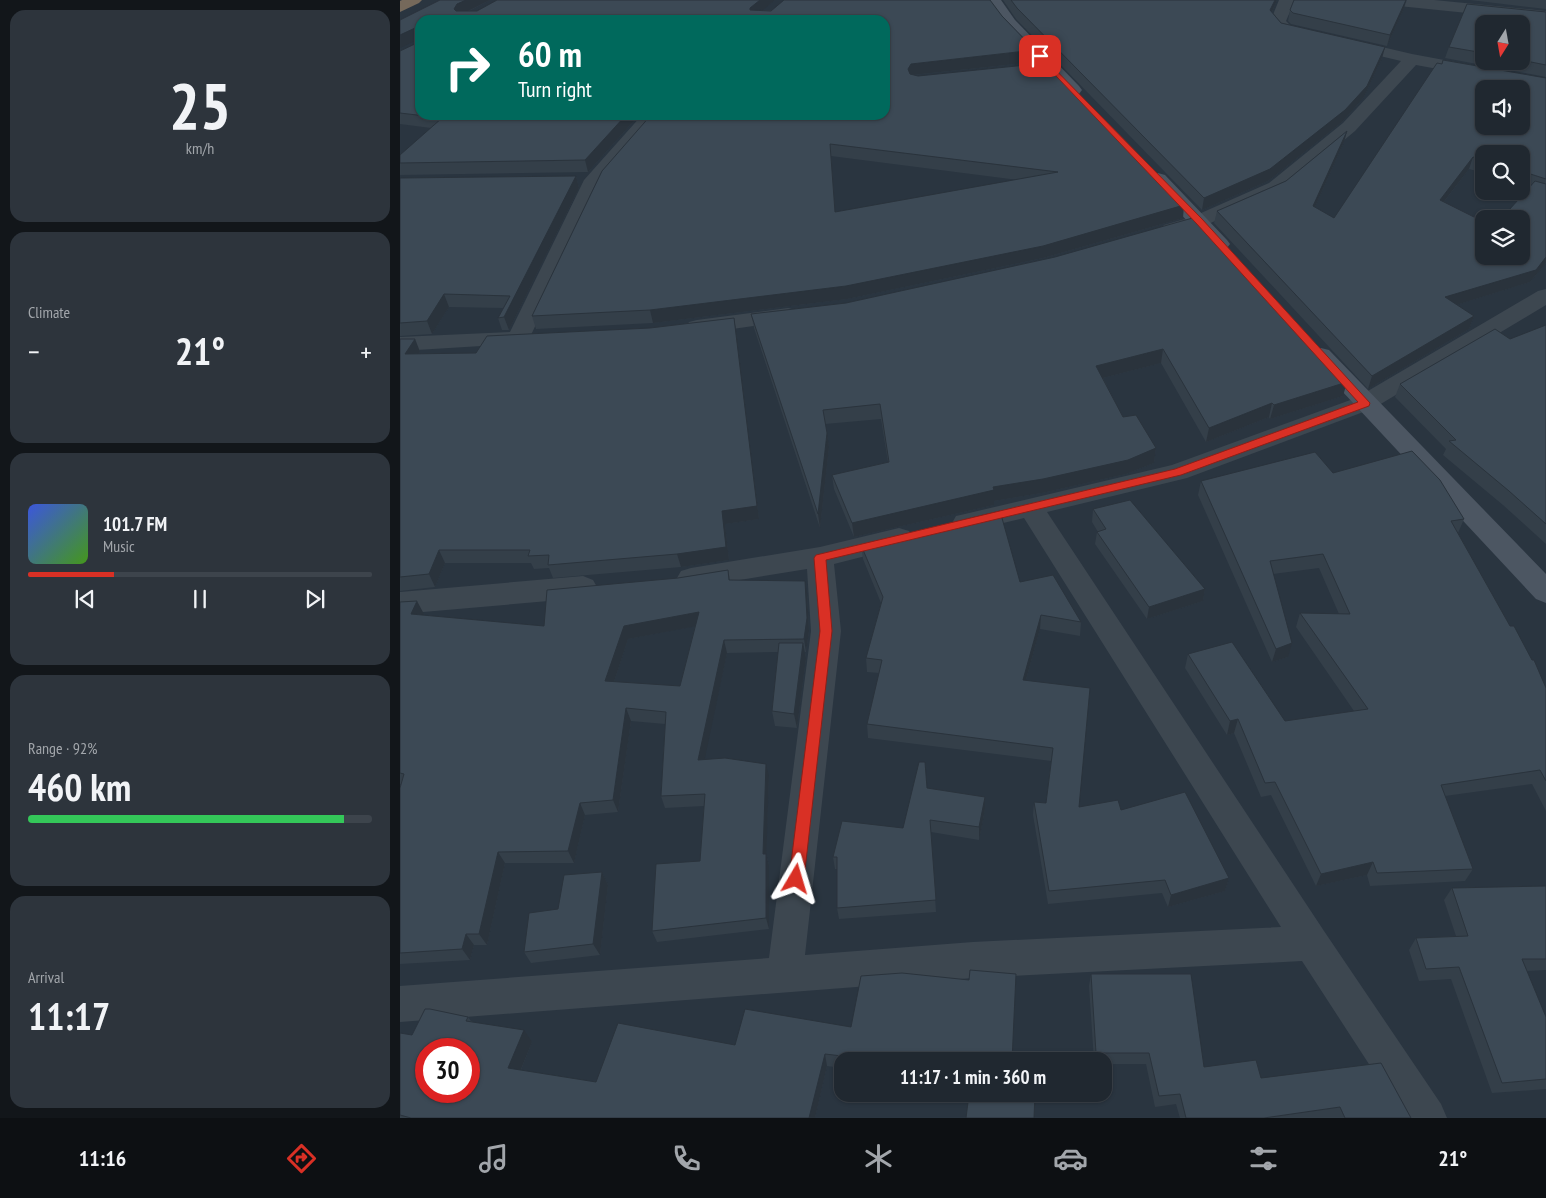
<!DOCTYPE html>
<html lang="en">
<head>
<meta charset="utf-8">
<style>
	:root { --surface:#202830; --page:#2d343c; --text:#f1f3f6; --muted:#a2a6ab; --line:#3d444c; --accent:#d93025 }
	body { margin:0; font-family:"PT Sans Narrow",sans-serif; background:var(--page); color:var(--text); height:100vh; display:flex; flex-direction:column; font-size:19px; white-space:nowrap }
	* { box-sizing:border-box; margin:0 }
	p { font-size:16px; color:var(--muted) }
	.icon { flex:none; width:28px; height:28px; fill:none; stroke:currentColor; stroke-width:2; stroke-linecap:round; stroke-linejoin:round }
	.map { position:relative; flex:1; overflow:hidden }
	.sheet { display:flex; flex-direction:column; gap:10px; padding:10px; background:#12161a; width:400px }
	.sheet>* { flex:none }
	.banner { position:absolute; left:15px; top:15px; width:475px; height:105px; border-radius:15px; box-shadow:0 1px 4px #0004,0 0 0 1px var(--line); background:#00695c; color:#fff; overflow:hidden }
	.needle { width:32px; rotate:191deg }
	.buttons { position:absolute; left:1075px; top:15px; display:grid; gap:10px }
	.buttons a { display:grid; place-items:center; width:55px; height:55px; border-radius:10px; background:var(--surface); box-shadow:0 1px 4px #0004,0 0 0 1px var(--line); font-size:25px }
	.speed { position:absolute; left:15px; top:1038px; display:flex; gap:10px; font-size:25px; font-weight:700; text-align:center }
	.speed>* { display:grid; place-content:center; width:65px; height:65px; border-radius:50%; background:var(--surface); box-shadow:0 1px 4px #0004,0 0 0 1px var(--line); line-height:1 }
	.speed .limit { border:8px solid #d22; background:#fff; color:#111 }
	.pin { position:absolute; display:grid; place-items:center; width:42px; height:42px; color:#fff; margin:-21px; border-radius:10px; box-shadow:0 2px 8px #0006 }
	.me { position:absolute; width:55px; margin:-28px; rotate:7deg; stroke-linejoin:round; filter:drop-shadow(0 0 4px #0008) }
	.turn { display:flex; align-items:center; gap:18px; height:105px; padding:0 20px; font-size:22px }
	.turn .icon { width:65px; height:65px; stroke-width:2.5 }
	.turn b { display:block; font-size:35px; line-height:42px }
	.big { font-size:38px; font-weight:800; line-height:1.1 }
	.sheet .widget { flex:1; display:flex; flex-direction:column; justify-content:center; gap:8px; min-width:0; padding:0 18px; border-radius:15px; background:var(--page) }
	.sheet .dial { align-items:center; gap:0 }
	.dial b { font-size:65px; line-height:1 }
	.song { display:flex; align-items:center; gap:15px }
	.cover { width:60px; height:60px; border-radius:8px; background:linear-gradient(135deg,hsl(230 70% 55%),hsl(100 70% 35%)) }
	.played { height:5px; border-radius:2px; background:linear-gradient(90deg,var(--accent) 25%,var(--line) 25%) }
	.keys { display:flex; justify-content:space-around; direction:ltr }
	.heat { display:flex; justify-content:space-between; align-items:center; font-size:28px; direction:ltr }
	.charge { height:8px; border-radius:4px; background:linear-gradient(90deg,#34c759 92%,var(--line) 0) }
	.trip { position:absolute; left:434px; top:1052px; width:278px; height:50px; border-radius:15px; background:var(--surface); box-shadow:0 1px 4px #0004,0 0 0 1px var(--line); font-weight:800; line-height:50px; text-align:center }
	.tab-bar { display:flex; height:80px; justify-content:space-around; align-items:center; background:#0d1013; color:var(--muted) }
	.tab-bar .icon { width:35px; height:35px }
	.tab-bar .active { color:var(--accent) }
	.tab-bar b { font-size:22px; color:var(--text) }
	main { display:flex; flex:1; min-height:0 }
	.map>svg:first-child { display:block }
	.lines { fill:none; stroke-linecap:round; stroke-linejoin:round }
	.street { fill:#3d4750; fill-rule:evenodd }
	.secondary { fill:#4c5662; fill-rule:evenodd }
	.highway { fill:#75695b; fill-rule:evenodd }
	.wall { fill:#343f49; fill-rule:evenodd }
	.shaded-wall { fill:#2a333c }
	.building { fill:#3c4955; stroke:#2a333c; fill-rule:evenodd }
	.route { fill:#d93025; stroke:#8d1f18 }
</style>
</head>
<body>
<main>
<section class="sheet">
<div class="widget dial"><b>25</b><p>km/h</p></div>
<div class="widget"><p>Climate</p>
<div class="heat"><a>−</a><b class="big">21°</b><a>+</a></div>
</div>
<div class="widget">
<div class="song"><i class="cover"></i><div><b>101.7 FM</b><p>Music</p></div></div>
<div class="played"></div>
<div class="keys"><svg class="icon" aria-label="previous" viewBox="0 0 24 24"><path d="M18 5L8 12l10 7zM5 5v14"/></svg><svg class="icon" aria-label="pause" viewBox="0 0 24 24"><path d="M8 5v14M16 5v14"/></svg><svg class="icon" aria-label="next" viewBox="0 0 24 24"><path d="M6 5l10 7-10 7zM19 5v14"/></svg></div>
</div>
<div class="widget"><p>Range · 92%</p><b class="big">460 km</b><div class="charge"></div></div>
<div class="widget"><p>Arrival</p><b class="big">11:17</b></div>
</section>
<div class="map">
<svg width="1146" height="1118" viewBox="0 0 1146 1118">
	<rect width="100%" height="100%" fill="#2a3540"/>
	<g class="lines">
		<path class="street" d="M879,0H895L886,21L890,25L914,31L916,34L914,37C899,41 879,34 870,22Z
			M981,0H1034L1146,11V21L989,5L984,3Z
			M948,39L1012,54L1146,79V89L1016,65L955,131L883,191L806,225L771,235L764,233L761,229L764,225L792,217L869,183L943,123L1001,61L942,47L940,44L942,41Z
			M242,115H261L203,182L131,335L133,338L130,343L0,351V337L110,332L184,180Z
			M1146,289V305L974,408L787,478L647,512L924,931L1041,1104L1047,1118H1004L902,961L573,978L0,1022V986L369,958L411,631L407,569L291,588L281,585L277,578L281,571L291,568L420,547L499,528L509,531L513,538L509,545L434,564L441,631L405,955L573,942L881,927L624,518L565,532L556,530L552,523L556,516L565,514L772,465L956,398L1138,291Z
			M388,308L396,310L399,315L396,320L297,334L289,332L286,327L289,322L297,320Z
			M183,576L193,580L197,587L193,594L183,598L0,614V592Z"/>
		<path class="secondary" d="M585,0H601L615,20L679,86L682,90L679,94L673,95L667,94L603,26Z
			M758,173L765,175L827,240L830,244L827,248L820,250L813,248L751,183L748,179L751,175Z
			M921,348L929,350L1146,574V603L1136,599L913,360L909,355L913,350Z"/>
		<path class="highway" d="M2,0H22L19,3L0,12V1Z"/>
	</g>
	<path class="wall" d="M40,0H90L69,11H77L97,0H375L362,10L602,16L635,50L634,62L513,75L783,218L643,258L447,299L253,323L136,329L132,316L202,171L485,115L20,20L239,115L188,172L0,175V155L31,128L0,124V51L17,43V40L0,20ZM431,156L618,180L435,212Z
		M603,0H877L872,12L881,23L985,47L982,58L964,97L942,122L868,181L802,210L616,19Z
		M894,0H1007L1004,8L987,46L891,24L888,21L890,10Z
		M1065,0H1146V9L1070,0Z
		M1067,4L1146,12V77L1045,58L1049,47ZM1084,24H1121V61H1084Z
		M1146,78V263L1130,282L1056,305L1074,316L1069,329L968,389L814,223L817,211L886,181L947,131L944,142L915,207L934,218ZM1084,154H1121V185L1129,187L1084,256L1044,202L1069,169L1084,173Z
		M176,176L179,188L109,330H102L98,318L103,308L49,307L32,334L0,336V178Z
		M655,257L943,396L870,419L869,417L806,442L761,363L703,378L723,417L756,448L754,463L726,474L642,493L594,501V505L454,537L434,489L432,475L488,462L481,419L425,424L429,447L420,528L354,328L351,314L446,303Z
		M334,318L336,331L359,519L325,524L329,560L281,567L153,578L149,568L134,569L131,563H45L35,587L0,591V339H15L20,352L19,354L76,353L250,328Z
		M1146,325V544L1103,505L1043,455L1046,449L995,397L1000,384Z
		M933,473L1064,519L1058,533L1110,626L1146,688V811L1132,784L1045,796L1073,869L1065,881L970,886L967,875L916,886L871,795L861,797L834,733L827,735L785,668L788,654L885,721L954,711L896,627L900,613L939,614L919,568L873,574L888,657L872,662L798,495L801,481Z
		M693,509L805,589L803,601L747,619L695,544L697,532H698L692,522Z
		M461,545L620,582L681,622L680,636L640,629L626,680L679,807L721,810L829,878L825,891L768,907L762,893L648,904L633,815L634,802L646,803L651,761L468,738L467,724L479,673L467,672L466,658L481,603L463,559Z
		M328,570L330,580L407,593L409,631L406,652H405L406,658L397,728L375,726L372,711L378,652L327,653L304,759L369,776L366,854L369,865V929L257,942L252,931L300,861L304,806L265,808L261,796L265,724L231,721L218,812L185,815L174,863H105L87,945H74L70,960L0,964V788L1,784H0V602L24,614L23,615L144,626L278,578ZM295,626L280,686L214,682L228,639Z
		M527,788L585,797V809L579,840L531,832L536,912L439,919L437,908V869H435L433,857L503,828Z
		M202,872L208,885L200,955L131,963L124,952L158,909Z
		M1146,886V970L1127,971L1146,1017V1089L1092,1093L1051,979L1019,981L1009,950L1016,938L1056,936L1044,900L1052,888Z
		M691,974L804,1067L861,1078L1011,1118H780L776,1104L755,1107L746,1064H702V1061H694L689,986Z
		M68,1017L71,1021L132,1042L121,1070L196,1082L335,1045L612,1061H442V1068L427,1066L415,1118H0V1033L12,1035Z"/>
	<path class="shaded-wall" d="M66,0H90L60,15L54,9L57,4Z
		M360,0H375L352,19L350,8Z
		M875,0H877L868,21L870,10Z
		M1006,0L1004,8L987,46L990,35Z
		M15,28L19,39L0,48V35Z
		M985,47L982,58L964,97L942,122L868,181L802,210L804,198Z
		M635,50L634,62L512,75L508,80V69L511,64Z
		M226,115H239L188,172L185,160Z
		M947,131L944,142L910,218L913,206Z
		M1073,157L1069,169L1036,212L1040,200Z
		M176,176L179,188L109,330L104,317Z
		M784,205L783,218L643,258L447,299L253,323L250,310Z
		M1146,257V263L1130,282L1040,310L1045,297Z
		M44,294L49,307L32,334L27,321Z
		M1074,316L1069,329L968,389L972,376Z
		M334,318L336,331L359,519L325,524L329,560L281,567L277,554L322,511Z
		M15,339L20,352L11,366L5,354Z
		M763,349L761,363L695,380L696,366Z
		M947,382L943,396L870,419L874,405Z
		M872,403L869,417L806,442L809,428Z
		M427,433L429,447L420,528L418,514Z
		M756,448L754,463L726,474L642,493L594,501V505L454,537L452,523L593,487Z
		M39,550L45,563L35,587L29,574Z
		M405,581L407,593L409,631L406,652L404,639Z
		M805,589L803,601L747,619L749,607Z
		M17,601L24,614L18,627L11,614Z
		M299,612L302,625L228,639L210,694L205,681L224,626Z
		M641,615L640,629L622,694L623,680Z
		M324,640L327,653L302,772L298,760Z
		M403,643L406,658L397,728L394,714Z
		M892,643L888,657L872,662L876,649Z
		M226,708L231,721L218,812L213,800Z
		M838,719L834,733L827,735L830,721Z
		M366,764L369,776L366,866L363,854Z
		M585,797V809L579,840V827Z
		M180,803L185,815L174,863L168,851Z
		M98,852L105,863L87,945L79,934Z
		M366,854L369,865V929L366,918Z
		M973,862L967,875L916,886L921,874Z
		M202,872L208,885L200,955L193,944Z
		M829,878L825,891L768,907L771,895Z
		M66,934L74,945L70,960L62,949Z
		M124,1030L132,1042L117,1079L108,1068Z
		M425,1054L427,1066L415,1118H409Z"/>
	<path class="building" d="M40,0H66L57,4L54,9L56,11H77L97,0H360L350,8V10L371,11L384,0H590L602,16L635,50L511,64L508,69L510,74L518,76L646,63L784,205L643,246L446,286L250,310L132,316L202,171L251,115H485V20H20V115H226L185,160L0,163V155L42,118L0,113V51L17,43L18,29L15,28L0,35V20ZM430,144L658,172L435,212Z
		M611,0H875L870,10L881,23L985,47L967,86L945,110L870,169L804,198L617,8Z
		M894,0H1006L990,35L893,13L890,10Z
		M1067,4L1146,12V65L1121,60V24H1084V53L1049,47Z
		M1043,60L1146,78V179L1121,171V154H1084V160L1073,157L1040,200L1084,222V256H1121V219H1101L1135,181L1146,184V257L1136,270L1045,297L1074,316L972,376L817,211L886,181L947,131L913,206L934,218L1037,63L1042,64ZM1084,89H1121V126H1084Z
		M176,176L104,317L98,318L110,296L44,294L27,321L0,323V178Z
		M796,217L947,382L874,405L872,403L809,428L763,349L696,366L723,417L736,415L756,448L728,460L643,479L593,487L594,490L452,523L432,475L489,462L480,404L423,410L427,433L418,514L351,314L446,303L655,257Z
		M334,318L357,506L322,511L326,547L277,554L148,565L149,555L128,556L130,550H39L29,574L0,577V339H15L5,354L76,353L87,336L250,328Z
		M1146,325V524L1109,491L1049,441L1056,440L1000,384L1095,329L1110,339Z
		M1012,451L1040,480L1064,519L1051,521L1110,626H1114L1132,660H1134L1146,688V781L1140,770L1041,785L1073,869L977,873L973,862L921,874L875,782L865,783L838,719L830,721L788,654L832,642L885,721L968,709L900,613L950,614L923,554L870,561L892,643L876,649L801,481L915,452L933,473Z
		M730,500L805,589L749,607L697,532L706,529L693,509Z
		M600,511L620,582L653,575L681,622L641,615L623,680L690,688L679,807L718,800L721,810L785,792L829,878L771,895L765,880L649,891L634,802L646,803L653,748L467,724L482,660L466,658L483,597L461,545Z
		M328,570L329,580L405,581L407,618L404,639L324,640L298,760L325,758L366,764L363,854H366V918L252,931L256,864L300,861L305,794L261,796L266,712L226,708L213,800L180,803L168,851L98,852L79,934H66L62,949L0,953V788L4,774L0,773V602L17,601L11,614L144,626L147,590L278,578ZM299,612L280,686L205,681L224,626Z
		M379,643H403L394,714L372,711Z
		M519,762H525L527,788L585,797L579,827L530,820L536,900L437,908V857H433L442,821L503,828Z
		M202,872L193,944L124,952L129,913L158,909L164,875Z
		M1146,886V959H1122L1146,1017V1079L1102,1083L1059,967L1026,969L1016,938L1068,936L1052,888Z
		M570,970L616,974L612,1061H485L425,1054L409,1118H11L0,1115V1033L12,1035L25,1009H30L68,1017L66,1021L124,1030L108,1068L196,1082L218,1023L335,1045L345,1009L451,1027L461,976L502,973L569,980ZM26,1049H69V1091H26Z
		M691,974H791L804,1067L856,1060L861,1078L981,1063L1011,1118H945L940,1107L864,1118H786L780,1094L759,1096L749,1053H696Z
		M569,1094H635L634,1118H566Z"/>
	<path class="route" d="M640,54L802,219L970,403L969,406L781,475L426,560L432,631L404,879L402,884L396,885L391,884L389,879L420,631L414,558L416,555L775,469L958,402L796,223L638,57L637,56Z"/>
</svg>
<div class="buttons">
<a><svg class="needle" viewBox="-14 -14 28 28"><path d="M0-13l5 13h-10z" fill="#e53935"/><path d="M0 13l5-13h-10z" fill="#a2a6ab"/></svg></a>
<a><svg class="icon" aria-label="sound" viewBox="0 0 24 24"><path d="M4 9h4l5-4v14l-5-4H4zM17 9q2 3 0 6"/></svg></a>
<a><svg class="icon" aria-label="search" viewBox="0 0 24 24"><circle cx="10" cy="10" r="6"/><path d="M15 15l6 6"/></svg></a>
<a><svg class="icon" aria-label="layers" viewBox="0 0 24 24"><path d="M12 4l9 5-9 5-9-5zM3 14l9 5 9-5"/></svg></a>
</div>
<div class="speed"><div class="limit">30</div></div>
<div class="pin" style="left:640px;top:56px;background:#d93025"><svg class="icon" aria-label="arrive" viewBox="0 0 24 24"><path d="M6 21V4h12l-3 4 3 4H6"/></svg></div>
<svg class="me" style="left:396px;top:879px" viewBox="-20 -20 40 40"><path d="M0-17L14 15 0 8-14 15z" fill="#d93025" stroke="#fff" stroke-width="4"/></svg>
<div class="trip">11:17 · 1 min · 360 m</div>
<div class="banner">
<div class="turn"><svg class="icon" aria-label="right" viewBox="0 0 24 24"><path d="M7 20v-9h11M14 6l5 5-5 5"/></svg><div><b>60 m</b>Turn right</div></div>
</div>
</div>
</main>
<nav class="tab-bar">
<b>11:16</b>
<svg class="icon active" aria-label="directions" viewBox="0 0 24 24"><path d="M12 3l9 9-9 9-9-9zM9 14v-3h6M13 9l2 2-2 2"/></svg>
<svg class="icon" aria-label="music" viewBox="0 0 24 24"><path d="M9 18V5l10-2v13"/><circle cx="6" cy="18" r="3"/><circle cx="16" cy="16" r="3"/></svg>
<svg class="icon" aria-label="phone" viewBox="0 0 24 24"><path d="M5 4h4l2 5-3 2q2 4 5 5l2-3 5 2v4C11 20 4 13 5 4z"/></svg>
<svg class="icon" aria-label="climate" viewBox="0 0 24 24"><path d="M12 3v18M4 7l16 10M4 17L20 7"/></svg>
<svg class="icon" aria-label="car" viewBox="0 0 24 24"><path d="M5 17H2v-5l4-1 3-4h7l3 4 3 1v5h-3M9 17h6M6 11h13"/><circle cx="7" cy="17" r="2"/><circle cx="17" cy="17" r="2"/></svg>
<svg class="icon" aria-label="filters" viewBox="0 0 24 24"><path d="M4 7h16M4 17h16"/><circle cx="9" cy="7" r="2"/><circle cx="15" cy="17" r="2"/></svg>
<b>21°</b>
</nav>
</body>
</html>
